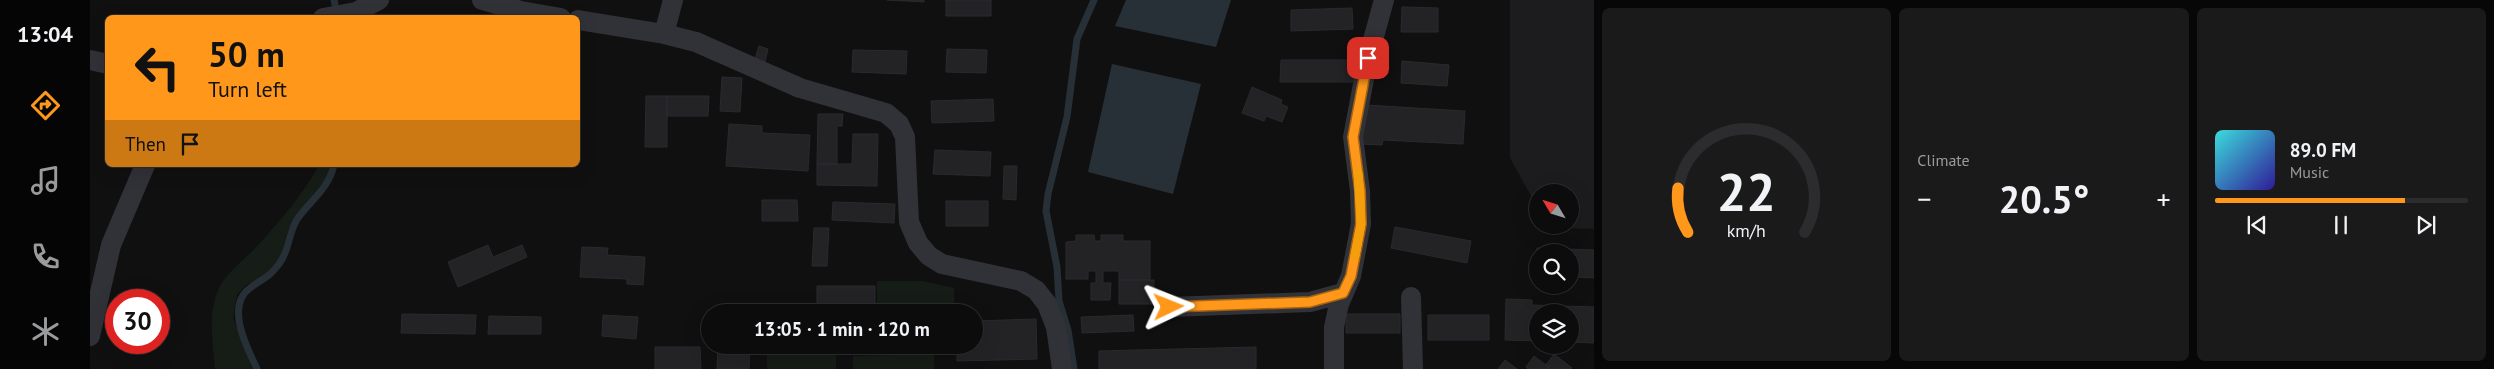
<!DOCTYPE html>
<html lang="en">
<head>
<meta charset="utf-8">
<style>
	:root { --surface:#0c0c0d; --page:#1a1a1b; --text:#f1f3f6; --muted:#9a9b9d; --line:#2c2c2e; --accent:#ff981a }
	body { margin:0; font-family:"PT Sans",sans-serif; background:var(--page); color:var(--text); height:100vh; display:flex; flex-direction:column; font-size:19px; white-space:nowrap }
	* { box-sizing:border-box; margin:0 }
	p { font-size:16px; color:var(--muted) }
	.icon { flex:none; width:28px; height:28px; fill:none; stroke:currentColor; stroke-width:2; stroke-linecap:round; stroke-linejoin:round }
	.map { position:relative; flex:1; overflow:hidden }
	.panel { display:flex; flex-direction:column; gap:8px; padding:8px; background:#070707; width:900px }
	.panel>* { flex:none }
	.hud { position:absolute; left:15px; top:15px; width:475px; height:152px; border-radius:8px; box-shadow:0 5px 20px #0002,0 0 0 1px var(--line); background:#ff981a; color:#111; overflow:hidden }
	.needle { width:32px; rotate:308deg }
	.controls { position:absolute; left:1439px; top:184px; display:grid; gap:10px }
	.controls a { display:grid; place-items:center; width:50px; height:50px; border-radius:50%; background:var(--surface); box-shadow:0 5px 20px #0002,0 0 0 1px var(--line); font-size:25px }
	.speed { position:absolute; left:15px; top:289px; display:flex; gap:10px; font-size:25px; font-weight:700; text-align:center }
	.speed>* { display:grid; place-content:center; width:65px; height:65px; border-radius:50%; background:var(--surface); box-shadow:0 5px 20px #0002,0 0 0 1px var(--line); line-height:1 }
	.speed .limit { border:8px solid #d22; background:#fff; color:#111 }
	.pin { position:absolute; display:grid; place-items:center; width:42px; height:42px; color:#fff; margin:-21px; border-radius:10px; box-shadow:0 2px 8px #0006 }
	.me { position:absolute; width:55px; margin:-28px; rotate:88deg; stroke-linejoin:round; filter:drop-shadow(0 0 4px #0008) }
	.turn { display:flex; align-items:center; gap:18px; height:105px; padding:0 20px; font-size:22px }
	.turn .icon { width:65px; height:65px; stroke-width:2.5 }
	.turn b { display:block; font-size:35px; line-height:42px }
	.then { display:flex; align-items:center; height:48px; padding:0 20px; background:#0003; gap:10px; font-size:19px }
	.big { font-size:38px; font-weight:700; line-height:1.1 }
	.panel .card { flex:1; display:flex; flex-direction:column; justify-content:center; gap:8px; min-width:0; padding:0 18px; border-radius:8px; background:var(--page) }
	.panel .dial { align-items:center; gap:0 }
	.dial svg { height:130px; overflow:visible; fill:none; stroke:var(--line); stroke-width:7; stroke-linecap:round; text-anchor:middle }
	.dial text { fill:var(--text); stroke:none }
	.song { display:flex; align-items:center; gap:15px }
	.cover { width:60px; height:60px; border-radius:8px; background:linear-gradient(135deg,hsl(180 70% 55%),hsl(250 70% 35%)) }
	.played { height:5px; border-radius:2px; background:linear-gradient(90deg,var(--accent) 75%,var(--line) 75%) }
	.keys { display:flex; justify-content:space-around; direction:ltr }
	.heat { display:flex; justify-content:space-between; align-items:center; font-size:28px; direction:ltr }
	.panel .tiles { flex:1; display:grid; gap:8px; grid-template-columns:repeat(3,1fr) }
	.trip { position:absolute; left:611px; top:304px; width:282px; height:50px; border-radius:25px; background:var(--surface); box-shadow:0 5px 20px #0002,0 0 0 1px var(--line); font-weight:700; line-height:50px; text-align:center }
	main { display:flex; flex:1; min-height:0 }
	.dock { display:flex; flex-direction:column; width:90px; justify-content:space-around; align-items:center; background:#050505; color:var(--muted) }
	.dock .icon { width:35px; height:35px }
	.dock .active { color:var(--accent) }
	.dock b { font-size:22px; color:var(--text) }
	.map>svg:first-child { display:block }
	.built { fill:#1c1c1f; fill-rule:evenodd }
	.green { fill:#161c16 }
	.water { fill:#263036 }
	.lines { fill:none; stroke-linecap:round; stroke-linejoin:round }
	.stream { stroke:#263036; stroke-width:7 }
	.building { fill:#232326; stroke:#2a2a2e }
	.street { stroke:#313237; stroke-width:20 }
	.route-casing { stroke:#a66311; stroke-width:12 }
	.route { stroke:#ff981a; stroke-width:9 }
	.slow { stroke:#f59e0b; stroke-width:9 }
</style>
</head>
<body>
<main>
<nav class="dock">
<b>13:04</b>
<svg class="icon active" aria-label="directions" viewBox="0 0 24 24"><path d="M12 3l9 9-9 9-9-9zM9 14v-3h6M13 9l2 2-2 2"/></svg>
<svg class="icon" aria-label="music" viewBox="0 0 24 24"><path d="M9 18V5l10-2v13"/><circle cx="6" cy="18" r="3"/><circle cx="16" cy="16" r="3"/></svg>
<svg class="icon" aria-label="phone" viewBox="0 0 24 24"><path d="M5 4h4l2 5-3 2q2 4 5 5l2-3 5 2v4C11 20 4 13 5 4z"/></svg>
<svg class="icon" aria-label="climate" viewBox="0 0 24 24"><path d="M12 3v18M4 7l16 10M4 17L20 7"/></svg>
</nav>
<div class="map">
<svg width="1504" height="369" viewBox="0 0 1504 369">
	<rect width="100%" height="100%" fill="#101011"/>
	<path class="built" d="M1420,0H1504V229L1444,227L1446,205L1420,158ZM1448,192H1480V225H1448Z"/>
	<path class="green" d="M229,165H241L239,175L206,216L198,230L189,261L176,275L156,285L147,295L143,318L162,369H125C123,345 118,317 127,293C133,274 156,259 169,244C191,220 213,194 229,165Z
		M787,281H832L864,288V311L787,312Z
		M677,345H746V369H677Z
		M844,354V369H763V356Z"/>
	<path class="water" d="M1036,0H1141L1126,47L1025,26Z
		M1022,64L1111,84L1083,194L998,172Z"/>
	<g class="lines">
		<path class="stream" d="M244,0L247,14
			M167,369C157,348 135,306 160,288C173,278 178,279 189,264C200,250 198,232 208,218C221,200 239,188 244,165
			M984,369L978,330L969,301L967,267L956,211L958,194L977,117L987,39L1004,0"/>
	</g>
	<path class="building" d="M797,0H834V2Z
		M856,0H901V16H856Z
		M1312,7L1348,8V32H1311Z
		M1262,8L1263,29L1201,31V10Z
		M669,46L678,49L675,62L665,59Z
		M857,49L897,50L896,73L856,72Z
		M763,50L817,51L816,74L762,72Z
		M1191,60H1263V82H1190Z
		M1312,61L1359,65L1357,86L1311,83Z
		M632,77L652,78L650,112L630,111Z
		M1162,87L1192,100L1191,104L1198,107L1192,122L1176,116L1174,121L1152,113Z
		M556,96H577V147H555Z
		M577,96H619L618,116H577Z
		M903,99L904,121L842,123L841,101Z
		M1276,105L1375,111L1373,144L1293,140L1292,145L1267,144Z
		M728,114H753L752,126H747V164H727Z
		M639,124L672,126V133L720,135L718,171L636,166Z
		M763,134H788L787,186L727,185V164H762Z
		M845,150L901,152L900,176L843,174Z
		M914,166H927L926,200L913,199Z
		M672,200H707L708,221H672Z
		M856,201H898V226H856Z
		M743,202L805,204L804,223L742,220Z
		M1305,227L1381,241L1377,263L1301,248Z
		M724,228H739L737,266H722Z
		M986,235H1004L1005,241H1011V235H1033V241H1060V280H1029V271H1013V283H1021L1020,300H1001V283H1006V271H998V279H976V242L986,241Z
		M398,245L403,257L432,245L437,257L368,287L358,262Z
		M492,247L518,248L517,255L555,257L553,285L537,284V279L490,277Z
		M1447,248L1504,250V278L1480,277V252H1448V276H1445Z
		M1029,280H1064V304H1029Z
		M727,286H785V312H727Z
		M1416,299L1442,300V305L1504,307V343L1480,342V312H1448V341L1415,340Z
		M629,306L661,308V312H629Z
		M312,314L386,315L385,334L311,333Z
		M1256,314H1310V333H1256Z
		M513,315L548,317L546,339L512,336Z
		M1043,315L1044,331L992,333L991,317Z
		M1338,315H1399V340H1338Z
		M399,316L451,317V334H398Z
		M946,319L947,359L867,361V345H885V321Z
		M628,345H660L659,369H627Z
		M814,345H838V353H814Z
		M565,347H610L611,369H565Z
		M1166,347V369H1009V351Z
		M1464,354L1482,368L1481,369H1461L1456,365Z
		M1444,356L1456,365L1461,369H1438L1436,367Z
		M1415,360L1427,369H1408Z"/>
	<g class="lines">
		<path class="street" d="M392,0L431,11L471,18
			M233,18L266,12L289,0
			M488,20L574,34L606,42L710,88L796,113L809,124L815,137L819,222L828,243L839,256L852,264L931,281L946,290L957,304L966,327L972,369
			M574,34L583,0
			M0,60L18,64
			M1321,297L1323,369
			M1079,307L1220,302L1253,293
			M0,336L21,245L55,165
			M1244,369V327L1249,304L1261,276L1271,224L1270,191L1263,137L1278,58L1294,0"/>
	</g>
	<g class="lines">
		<g class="route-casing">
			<path id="route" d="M1079,307L1220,302L1253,293L1261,276L1271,224L1270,191L1263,137L1278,58"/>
		</g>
		<use href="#route" class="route"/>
		<path class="slow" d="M1265,256L1271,224L1268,173"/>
	</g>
</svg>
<div class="controls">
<a><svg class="needle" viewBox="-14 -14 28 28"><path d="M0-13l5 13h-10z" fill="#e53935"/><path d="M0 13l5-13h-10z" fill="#9a9b9d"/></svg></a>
<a><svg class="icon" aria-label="search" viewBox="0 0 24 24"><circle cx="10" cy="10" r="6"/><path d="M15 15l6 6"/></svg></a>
<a><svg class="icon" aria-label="layers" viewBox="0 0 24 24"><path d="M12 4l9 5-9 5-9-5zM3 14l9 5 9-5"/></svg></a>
</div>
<div class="speed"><div class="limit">30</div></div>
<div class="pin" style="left:1278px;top:58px;background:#d93025"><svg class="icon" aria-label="arrive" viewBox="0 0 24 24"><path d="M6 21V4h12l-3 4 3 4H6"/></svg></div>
<svg class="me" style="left:1079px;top:307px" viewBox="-20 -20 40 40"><path d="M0-17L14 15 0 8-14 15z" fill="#ff981a" stroke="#fff" stroke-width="4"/></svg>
<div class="trip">13:05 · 1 min · 120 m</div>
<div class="hud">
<div class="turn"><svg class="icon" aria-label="left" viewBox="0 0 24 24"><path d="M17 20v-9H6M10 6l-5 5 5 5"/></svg><div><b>50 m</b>Turn left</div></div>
<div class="then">Then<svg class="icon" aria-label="arrive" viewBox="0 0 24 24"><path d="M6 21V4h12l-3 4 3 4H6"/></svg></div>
</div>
</div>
<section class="panel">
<div class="tiles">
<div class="card dial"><svg viewBox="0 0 100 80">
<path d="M14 69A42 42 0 1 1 86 69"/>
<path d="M14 69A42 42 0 0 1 8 42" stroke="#ff981a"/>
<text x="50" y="56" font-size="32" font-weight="700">22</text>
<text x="50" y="72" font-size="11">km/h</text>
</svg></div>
<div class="card"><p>Climate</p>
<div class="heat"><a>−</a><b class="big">20.5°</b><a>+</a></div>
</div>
<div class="card">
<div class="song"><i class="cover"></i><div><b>89.0 FM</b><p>Music</p></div></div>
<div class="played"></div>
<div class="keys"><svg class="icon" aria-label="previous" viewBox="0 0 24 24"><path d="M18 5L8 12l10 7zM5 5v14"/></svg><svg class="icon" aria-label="pause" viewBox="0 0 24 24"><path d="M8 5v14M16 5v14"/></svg><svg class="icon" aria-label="next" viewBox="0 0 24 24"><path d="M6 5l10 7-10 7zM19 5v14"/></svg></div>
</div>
</div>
</section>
</main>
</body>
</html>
